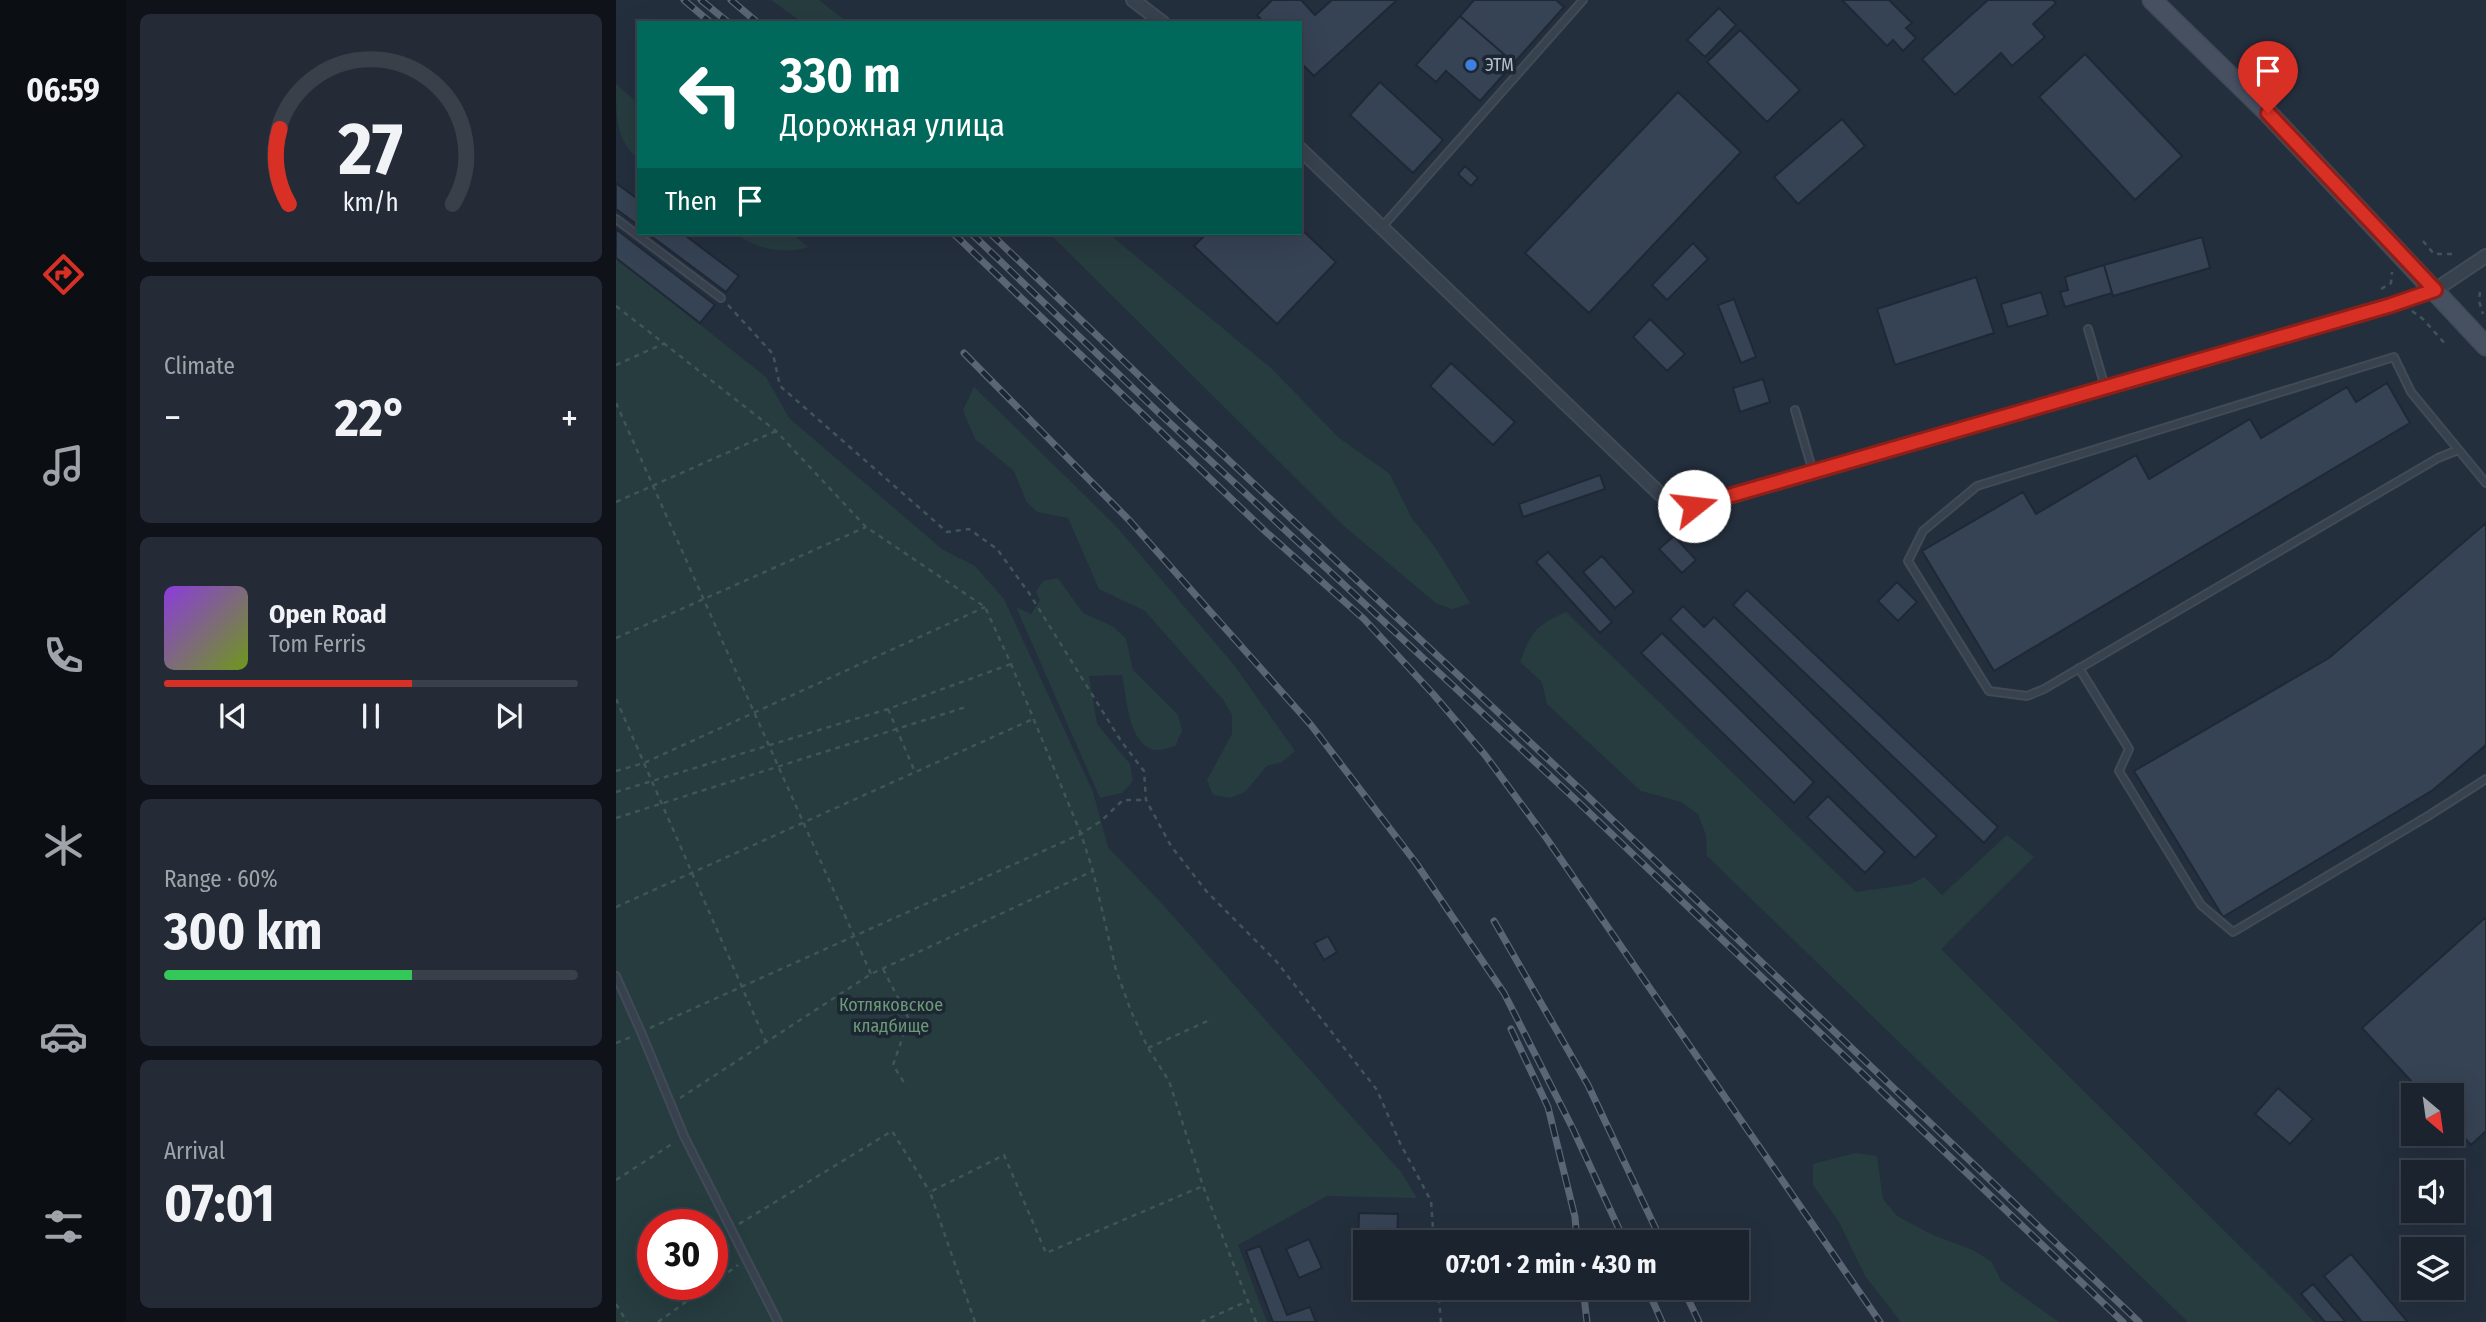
<!DOCTYPE html>
<html lang="en">
<head>
<meta charset="utf-8">
<style>
	:root { --surface:#1b232e; --page:#242b36; --text:#f1f3f6; --muted:#a0a4aa; --line:#39404a; --accent:#d93025 }
	body { margin:0; font-family:"Fira Sans Condensed",sans-serif; background:var(--page); color:var(--text); height:100vh; display:flex; flex-direction:column; font-size:26px; white-space:nowrap }
	* { box-sizing:border-box; margin:0 }
	p { font-size:23px; color:var(--muted) }
	.icon { flex:none; width:38px; height:38px; fill:none; stroke:currentColor; stroke-width:2; stroke-linecap:round; stroke-linejoin:round }
	.map { position:relative; flex:1; overflow:hidden }
	.panel { display:flex; flex-direction:column; gap:14px; padding:14px; background:#0f1319; width:490px }
	.panel>* { flex:none }
	.hud { position:absolute; left:21px; top:21px; width:665px; height:214px; border-radius:0px; box-shadow:0 7px 28px #0002,0 0 0 2px var(--line); background:#00695c; color:#fff; overflow:hidden }
	.needle { width:46px; rotate:151deg }
	.tools { position:absolute; left:1785px; top:1083px; display:grid; gap:14px }
	.tools a { display:grid; place-items:center; width:63px; height:63px; border-radius:0px; background:var(--surface); box-shadow:0 7px 28px #0002,0 0 0 2px var(--line); font-size:35px }
	.speed { position:absolute; left:21px; top:1209px; display:flex; gap:14px; font-size:35px; font-weight:700; text-align:center }
	.speed>* { display:grid; place-content:center; width:91px; height:91px; border-radius:50%; background:var(--surface); box-shadow:0 7px 28px #0002,0 0 0 2px var(--line); line-height:1 }
	.speed .limit { border:10px solid #d22; background:#fff; color:#111 }
	.pin { position:absolute; display:grid; place-items:center; width:60px; height:60px; color:#fff; margin:-72px -30px; border-radius:50% 50% 50% 0; rotate:-45deg; box-shadow:0 0 7px #0007 }
	.pin .icon { rotate:45deg }
	.me { position:absolute; width:77px; margin:-38px; rotate:74deg; stroke-linejoin:round; filter:drop-shadow(0 0 5px #0008) }
	.turn { display:flex; align-items:center; gap:24px; height:147px; padding:0 28px; font-size:32px }
	.turn .icon { width:91px; height:91px; stroke-width:2.5 }
	.turn b { display:block; font-size:49px; line-height:60px }
	.then { display:flex; align-items:center; height:66px; padding:0 28px; background:#0003; gap:14px; font-size:26px }
	.big { font-size:52px; font-weight:700; line-height:1.1 }
	.panel .widget { flex:1; display:flex; flex-direction:column; justify-content:center; gap:10px; min-width:0; padding:0 24px; border-radius:10px; background:var(--page) }
	.panel .dial { align-items:center; gap:0 }
	.dial svg { height:182px; overflow:visible; fill:none; stroke:var(--line); stroke-width:7; stroke-linecap:round; text-anchor:middle }
	.dial text { fill:var(--text); stroke:none }
	.song { display:flex; align-items:center; gap:21px }
	.cover { width:84px; height:84px; border-radius:10px; background:linear-gradient(135deg,hsl(270 70% 55%),hsl(80 70% 35%)) }
	.played { height:7px; border-radius:4px; background:linear-gradient(90deg,var(--accent) 60%,var(--line) 60%) }
	.keys { display:flex; justify-content:space-around; direction:ltr }
	.heat { display:flex; justify-content:space-between; align-items:center; font-size:38px; direction:ltr }
	.charge { height:10px; border-radius:5px; background:linear-gradient(90deg,#34c759 60%,var(--line) 0) }
	.trip { position:absolute; left:737px; top:1230px; width:396px; height:70px; border-radius:0px; background:var(--surface); box-shadow:0 7px 28px #0002,0 0 0 2px var(--line); font-weight:700; line-height:70px; text-align:center }
	main { display:flex; flex:1; min-height:0 }
	.menu { display:flex; flex-direction:column; width:126px; justify-content:space-around; align-items:center; background:#0b0e12; color:var(--muted) }
	.menu .icon { width:49px; height:49px }
	.menu .selected { color:var(--accent) }
	.menu b { font-size:32px; color:var(--text) }
	.map>svg:first-child { display:block }
	.green { fill:#263c3f; fill-rule:evenodd }
	.building { fill:#364354; stroke:#1f2835; stroke-width:2 }
	.lines { fill:none; stroke-linecap:round; stroke-linejoin:round }
	.lane-casing { stroke:#414a57; stroke-width:10 }
	.street-casing { stroke:#414a57; stroke-width:16 }
	.secondary-casing { stroke:#414a57; stroke-width:21 }
	.path { stroke:#3f5557; stroke-width:2.5; stroke-dasharray:5 5; stroke-linecap:butt }
	.lane { stroke:#38414e; stroke-width:6 }
	.street { stroke:#38414e; stroke-width:12 }
	.secondary { stroke:#465061; stroke-width:18 }
	.rail-casing { stroke:#5a6575; stroke-width:7 }
	.rail { stroke:#1d2633; stroke-width:4.5; stroke-dasharray:13; stroke-linecap:butt }
	.route-casing { stroke:#8d1f18; stroke-width:18 }
	.route { stroke:#d93025; stroke-width:12 }
	.shop-dot { fill:#3f7fe0; stroke:#1d2633; stroke-width:2.5 }
	.labels { text-anchor:middle; dominant-baseline:central; stroke-width:7; stroke-linejoin:round; paint-order:stroke }
	.poi-label { font-size:18px; fill:#b4bcc9; stroke:#1d2633; text-anchor:start }
	.park-label { font-size:18px; fill:#6b9a76; stroke:#1d2633 }
</style>
</head>
<body>
<main>
<nav class="menu">
<b>06:59</b>
<svg class="icon selected" aria-label="directions" viewBox="0 0 24 24"><path d="M12 3l9 9-9 9-9-9zM9 14v-3h6M13 9l2 2-2 2"/></svg>
<svg class="icon" aria-label="music" viewBox="0 0 24 24"><path d="M9 18V5l10-2v13"/><circle cx="6" cy="18" r="3"/><circle cx="16" cy="16" r="3"/></svg>
<svg class="icon" aria-label="phone" viewBox="0 0 24 24"><path d="M5 4h4l2 5-3 2q2 4 5 5l2-3 5 2v4C11 20 4 13 5 4z"/></svg>
<svg class="icon" aria-label="climate" viewBox="0 0 24 24"><path d="M12 3v18M4 7l16 10M4 17L20 7"/></svg>
<svg class="icon" aria-label="car" viewBox="0 0 24 24"><path d="M5 17H2v-5l4-1 3-4h7l3 4 3 1v5h-3M9 17h6M6 11h13"/><circle cx="7" cy="17" r="2"/><circle cx="17" cy="17" r="2"/></svg>
<svg class="icon" aria-label="filters" viewBox="0 0 24 24"><path d="M4 7h16M4 17h16"/><circle cx="9" cy="7" r="2"/><circle cx="15" cy="17" r="2"/></svg>
</nav>
<section class="panel">
<div class="widget dial"><svg viewBox="0 0 100 80">
<path d="M14 69A42 42 0 1 1 86 69"/>
<path d="M14 69A42 42 0 0 1 10 36" stroke="#d93025"/>
<text x="50" y="56" font-size="32" font-weight="700">27</text>
<text x="50" y="72" font-size="11">km/h</text>
</svg></div>
<div class="widget"><p>Climate</p>
<div class="heat"><a>−</a><b class="big">22°</b><a>+</a></div>
</div>
<div class="widget">
<div class="song"><i class="cover"></i><div><b>Open Road</b><p>Tom Ferris</p></div></div>
<div class="played"></div>
<div class="keys"><svg class="icon" aria-label="previous" viewBox="0 0 24 24"><path d="M18 5L8 12l10 7zM5 5v14"/></svg><svg class="icon" aria-label="pause" viewBox="0 0 24 24"><path d="M8 5v14M16 5v14"/></svg><svg class="icon" aria-label="next" viewBox="0 0 24 24"><path d="M6 5l10 7-10 7zM19 5v14"/></svg></div>
</div>
<div class="widget"><p>Range · 60%</p><b class="big">300 km</b><div class="charge"></div></div>
<div class="widget"><p>Arrival</p><b class="big">07:01</b></div>
</section>
<div class="map">
<svg width="1870" height="1322" viewBox="0 0 1870 1322">
	<rect width="100%" height="100%" fill="#242f3e"/>
	<path class="green" d="M155,0H203L232,23H187Z
		M0,84L23,104V159C0,143 0,114 0,84Z
		M120,233H175L192,247C170,255 137,249 120,233Z
		M433,233H492L656,369L723,438L774,474L795,517L819,547L854,603L837,609L821,604L728,526Z
		M0,258L150,377L173,418L327,550L359,566L388,599L477,792L492,847L548,906L785,1172L801,1198L711,1196L622,1245L651,1322H0ZM37,1225H96V1284H37Z
		M358,387L499,525L618,665L679,751L666,762L651,766L629,792L614,798L597,795L591,780L616,734V715L608,701L529,611L483,589L452,518L421,512L410,501L398,471L359,439L347,410Z
		M442,578L467,613L498,627L510,639L517,670L562,715L566,731L559,746C554,747 547,750 542,750C512,749 511,697 506,675L473,676L481,724L514,764L517,781L506,793L484,798L400,607L415,614L424,600L420,592L427,581Z
		M950,612L1240,892L1295,884L1308,877L1326,895L1391,835L1418,857L1325,949L1676,1298L1698,1322H1572L1091,856L1090,835L1082,814L1065,802L1025,791L931,704L926,682L904,662C916,631 919,626 950,612Z
		M1239,1153L1261,1156L1267,1199L1281,1216L1317,1235L1357,1250L1376,1262L1385,1281L1443,1322H1285L1249,1276L1223,1222L1197,1185V1164Z"/>
	<path class="building" d="M656,0H685L699,15L716,0H781L698,76L684,62V23H648L641,15Z
		M858,0H940L948,7L898,63L844,16Z
		M1226,0H1273L1296,23L1290,28L1300,38L1287,51L1277,40L1271,46Z
		M1372,0H1437L1440,3L1417,24L1429,37L1396,66L1385,53L1339,95L1306,59Z
		M1103,8L1120,25L1089,57L1071,40Z
		M844,16L898,63L864,101L830,71L820,82L800,65Z
		M1124,30L1184,90L1151,122L1091,62Z
		M1469,54L1566,156L1519,200L1423,97Z
		M764,82L827,140L797,173L734,115Z
		M1062,92L1125,152L973,313L909,253Z
		M1226,119L1249,146L1182,204L1158,177Z
		M849,166L862,178L855,186L842,174Z
		M0,183L23,200V226L0,209Z
		M684,228L720,262L661,324L578,246L591,233H684Z
		M0,229L99,305L84,323L0,258Z
		M31,233H66L123,276L110,292Z
		M1586,237L1594,268L1497,296L1488,265Z
		M1077,243L1092,259L1051,300L1036,285Z
		M1488,265L1496,293L1449,307L1444,292L1452,290L1449,277Z
		M1360,277L1378,333L1279,365L1261,309Z
		M1425,292L1432,315L1392,327L1385,304Z
		M1118,299L1140,357L1125,363L1102,305Z
		M1034,319L1069,354L1051,371L1017,337Z
		M835,363L899,422L877,445L814,386Z
		M1147,379L1154,402L1124,412L1117,388Z
		M1771,383L1794,423L1378,671L1306,551L1407,492L1420,514L1520,455L1533,479L1634,419L1645,438L1731,387L1740,402Z
		M984,475L989,489L907,517L903,504Z
		M1870,523V745L1817,790L1607,917L1518,771L1713,658Z
		M1058,536L1080,560L1066,573L1043,549Z
		M932,552L996,622L984,633L920,562Z
		M986,556L1018,592L999,608L967,572Z
		M1281,582L1301,602L1282,621L1262,601Z
		M1131,590L1382,827L1368,843L1117,605Z
		M1067,606L1088,627L1098,617L1321,836L1299,858L1054,619Z
		M1046,633L1198,782L1178,803L1025,653Z
		M1212,796L1269,852L1249,873L1191,817Z
		M1870,917V1131L1855,1145L1836,1124V1096H1809L1746,1028Z
		M712,936L721,952L708,960L698,943Z
		M1662,1088L1697,1119L1674,1144L1639,1114Z
		M743,1213L782,1214L781,1242H749V1284L741,1283Z
		M693,1239L706,1268L683,1278L670,1249Z
		M644,1246L671,1315L694,1307L700,1322H657L630,1251Z
		M1735,1254L1791,1321L1789,1322H1746L1708,1276Z
		M1697,1284L1730,1322H1709L1685,1294Z"/>
	<g class="lines">
		<g class="lane-casing">
			<path id="lane" d="M0,219L105,298
				M766,227L967,0
				M1472,329L1489,387
				M1179,410L1197,472
				M1842,450L1822,458L1428,689L1411,696L1373,691L1292,561L1307,531L1361,486L1778,357L1795,392L1870,483
				M1463,668L1513,749L1503,771L1585,905L1617,932L1812,816L1870,779
				M0,976L25,1032L68,1136L162,1322"/>
		</g>
		<g class="street-casing">
			<path id="street" d="M517,0L547,23
				M684,149L1044,494L1078,507L1772,306L1819,290L1870,256"/>
		</g>
		<g class="secondary-casing">
			<path id="secondary" d="M1536,0L1652,113L1870,346"/>
		</g>
		<path class="path" d="M1807,241L1818,254H1841
			M1765,289L1775,283L1776,272
			M1864,292L1863,301L1867,314
			M112,305L157,354L164,386L331,532L353,529L381,549L413,593L505,741L528,771L530,800L555,846L591,892L660,961L761,1090L784,1143L815,1201L818,1242
			M0,306L160,431L250,527L369,607L395,664L465,834L477,871L500,970L515,1011L532,1048L553,1081L587,1186L640,1322
			M1796,311L1807,319L1830,345
			M0,365L49,343
			M0,403L255,974
			M0,502L160,431
			M0,638L250,527
			M0,699L150,1042
			M272,709L299,772
			M0,771L28,763L369,607
			M0,792L272,709L395,664
			M0,818L350,707
			M0,907L417,719
			M267,969L293,1019L277,1065L289,1084
			M34,1028L465,834L485,821L507,800H530
			M0,1043L15,1037
			M532,1048L596,1019
			M64,1098L255,974L477,871
			M0,1180L59,1142
			M123,1224L276,1131L314,1192
			M96,1284L122,1265
			M822,1288L825,1322
			M0,1304L11,1322
			M42,1322L95,1284
			M359,1322L314,1192L388,1155L430,1253L587,1186
			M585,1322L632,1301"/>
		<use href="#lane" class="lane"/>
		<use href="#street" class="street"/>
		<use href="#secondary" class="secondary"/>
		<g class="rail-casing">
			<path id="rail" d="M68,0L95,23
				M85,0L113,23
				M115,0L142,23
				M337,233L650,532L748,619L818,695L869,755L931,839L1264,1322
				M355,233L542,412L959,799L1507,1322
				M374,233L558,409L965,790L1523,1322
				M348,353L513,520L695,725L800,863L888,993L957,1129L1009,1242
				M878,921L972,1085L1046,1242
				M895,1029L932,1107L959,1217L961,1242
				M967,1288L971,1322
				M1031,1288L1046,1322
				M1067,1288L1083,1322"/>
		</g>
		<use href="#rail" class="rail"/>
	</g>
	<g class="lines">
		<g class="route-casing">
			<path id="route" d="M1078,506L1772,306L1819,290L1652,113"/>
		</g>
		<use href="#route" class="route"/>
	</g>
	<circle class="shop-dot" cx="855" cy="65" r="7"/>
	<g class="labels">
		<g class="poi-label">
			<text x="869" y="65">ЭТМ</text>
		</g>
		<g class="park-label">
			<text x="275" y="1005">Котляковское<tspan x="275" dy="21">кладбище</tspan></text>
		</g>
	</g>
</svg>
<div class="tools">
<a><svg class="needle" viewBox="-14 -14 28 28"><path d="M0-13l5 13h-10z" fill="#e53935"/><path d="M0 13l5-13h-10z" fill="#a0a4aa"/></svg></a>
<a><svg class="icon" aria-label="sound" viewBox="0 0 24 24"><path d="M4 9h4l5-4v14l-5-4H4zM17 9q2 3 0 6"/></svg></a>
<a><svg class="icon" aria-label="layers" viewBox="0 0 24 24"><path d="M12 4l9 5-9 5-9-5zM3 14l9 5 9-5"/></svg></a>
</div>
<div class="speed"><div class="limit">30</div></div>
<div class="pin" style="left:1652px;top:113px;background:#d93025"><svg class="icon" aria-label="arrive" viewBox="0 0 24 24"><path d="M6 21V4h12l-3 4 3 4H6"/></svg></div>
<svg class="me" style="left:1078px;top:506px" viewBox="-20 -20 40 40"><circle r="19" fill="#fff"/><path d="M0-13L10 11 0 6-10 11z" fill="#d93025"/></svg>
<div class="trip">07:01 · 2 min · 430 m</div>
<div class="hud">
<div class="turn"><svg class="icon" aria-label="left" viewBox="0 0 24 24"><path d="M17 20v-9H6M10 6l-5 5 5 5"/></svg><div><b>330 m</b>Дорожная улица</div></div>
<div class="then">Then<svg class="icon" aria-label="arrive" viewBox="0 0 24 24"><path d="M6 21V4h12l-3 4 3 4H6"/></svg></div>
</div>
</div>
</main>
</body>
</html>
